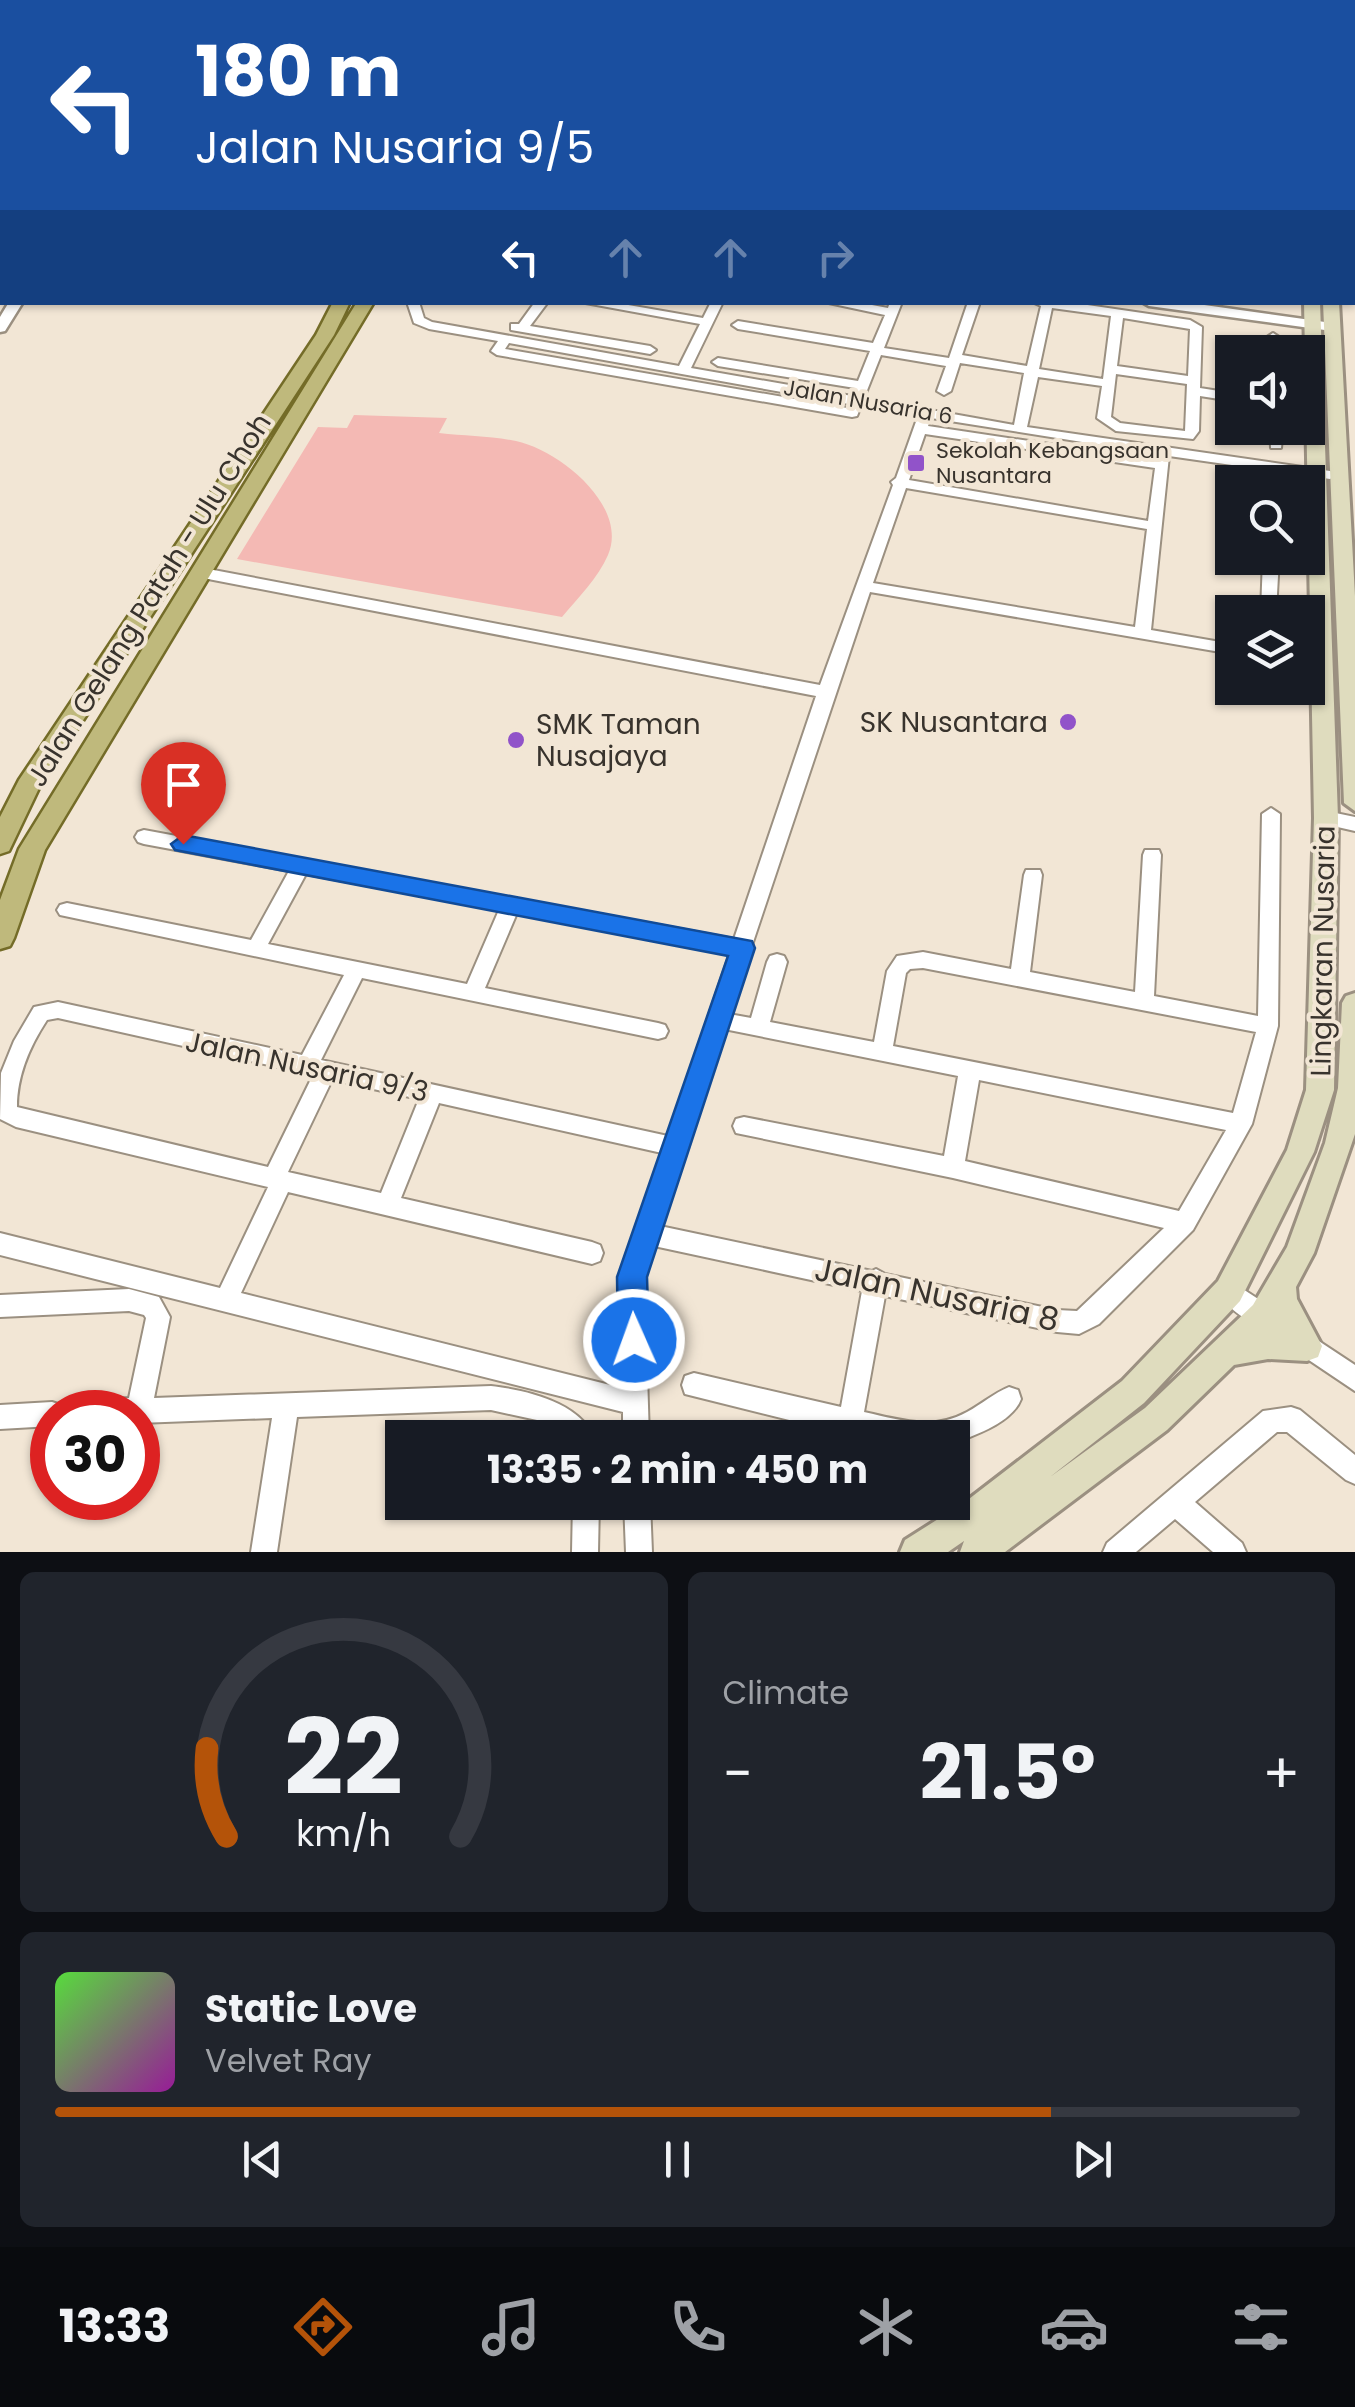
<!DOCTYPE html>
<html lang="en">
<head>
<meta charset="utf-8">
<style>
	:root { --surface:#171b24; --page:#20242c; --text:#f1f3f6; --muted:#9ea1a6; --line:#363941; --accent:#b45309 }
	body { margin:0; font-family:Poppins,sans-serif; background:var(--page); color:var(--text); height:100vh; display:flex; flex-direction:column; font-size:38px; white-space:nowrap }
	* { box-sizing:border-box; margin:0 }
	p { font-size:32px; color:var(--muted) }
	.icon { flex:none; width:55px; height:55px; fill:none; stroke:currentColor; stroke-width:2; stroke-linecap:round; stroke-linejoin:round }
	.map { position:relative; height:1552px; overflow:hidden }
	.drawer { display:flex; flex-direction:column; gap:20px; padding:20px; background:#0d0f14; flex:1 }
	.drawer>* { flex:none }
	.top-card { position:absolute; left:0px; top:0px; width:1355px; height:305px; box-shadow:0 2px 8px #0004; background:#1a4fa0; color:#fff; overflow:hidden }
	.controls { position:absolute; left:1215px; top:335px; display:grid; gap:20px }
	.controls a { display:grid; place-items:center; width:110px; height:110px; border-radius:0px; background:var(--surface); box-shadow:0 2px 8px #0004; font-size:50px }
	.speed { position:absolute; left:30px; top:1390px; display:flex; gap:20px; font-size:50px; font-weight:700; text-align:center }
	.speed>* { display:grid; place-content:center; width:130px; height:130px; border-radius:50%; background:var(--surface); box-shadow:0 2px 8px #0004; line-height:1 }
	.speed .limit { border:15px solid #d22; background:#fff; color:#111 }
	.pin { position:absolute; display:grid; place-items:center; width:85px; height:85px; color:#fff; margin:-102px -42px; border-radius:50% 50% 50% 0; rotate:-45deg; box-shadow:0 0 10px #0007 }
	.pin .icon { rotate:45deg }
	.me { position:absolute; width:110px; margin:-55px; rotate:358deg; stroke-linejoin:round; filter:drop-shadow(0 0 8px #0008) }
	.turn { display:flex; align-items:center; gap:35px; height:210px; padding:0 30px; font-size:45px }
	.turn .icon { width:130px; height:130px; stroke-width:2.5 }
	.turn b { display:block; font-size:70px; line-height:85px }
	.lanes { display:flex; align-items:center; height:95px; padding:0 30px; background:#0003; justify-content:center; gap:50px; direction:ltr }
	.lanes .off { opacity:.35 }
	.big { font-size:75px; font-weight:700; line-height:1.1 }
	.drawer .tile { flex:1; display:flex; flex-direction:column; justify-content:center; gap:15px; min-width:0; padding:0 35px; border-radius:15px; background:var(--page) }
	.drawer .dial { align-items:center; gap:0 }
	.dial svg { height:260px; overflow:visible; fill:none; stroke:var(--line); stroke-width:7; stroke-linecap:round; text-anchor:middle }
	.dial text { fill:var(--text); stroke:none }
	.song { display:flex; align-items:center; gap:30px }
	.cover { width:120px; height:120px; border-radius:15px; background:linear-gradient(135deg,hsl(110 70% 55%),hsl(300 70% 35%)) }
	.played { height:10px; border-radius:5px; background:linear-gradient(90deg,var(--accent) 80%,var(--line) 80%) }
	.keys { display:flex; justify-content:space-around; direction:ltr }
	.heat { display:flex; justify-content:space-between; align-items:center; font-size:55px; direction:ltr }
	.drawer .tiles { flex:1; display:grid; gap:20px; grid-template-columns:1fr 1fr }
	.tile:last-child { grid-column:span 2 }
	.trip { position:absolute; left:385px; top:1420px; width:585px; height:100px; border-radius:0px; background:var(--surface); box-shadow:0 2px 8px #0004; font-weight:700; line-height:100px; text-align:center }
	.tabs { display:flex; height:160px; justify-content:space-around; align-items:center; background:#090b0e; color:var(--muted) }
	.tabs .icon { width:70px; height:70px }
	.tabs .selected { color:var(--accent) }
	.tabs b { font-size:45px; color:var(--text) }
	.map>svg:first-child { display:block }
	.green { fill:#f4b9b4 }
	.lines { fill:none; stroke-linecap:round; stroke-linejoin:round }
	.minor-casing { stroke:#9b9081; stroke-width:4 }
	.tertiary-casing { stroke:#9b9081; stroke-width:5 }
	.secondary-casing { stroke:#9b9081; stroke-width:6 }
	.primary-casing { stroke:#746c28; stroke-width:5 }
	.minor { fill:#fff; fill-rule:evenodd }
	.tertiary { fill:#fff; fill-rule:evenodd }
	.secondary { fill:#dfdcbe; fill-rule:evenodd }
	.primary { fill:#bfb97c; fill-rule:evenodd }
	.route { fill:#1a73e8; stroke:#114b97; stroke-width:2.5 }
	.poi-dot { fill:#9153c9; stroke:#f2e6d5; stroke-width:4 }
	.labels { text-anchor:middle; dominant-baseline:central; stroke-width:8; stroke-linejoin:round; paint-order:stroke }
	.far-street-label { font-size:22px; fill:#38332d; stroke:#f2e6d5 }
	.far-poi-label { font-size:22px; fill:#38332d; stroke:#f2e6d5; text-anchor:start }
	.street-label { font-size:28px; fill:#38332d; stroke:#f2e6d5 }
	.poi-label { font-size:28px; fill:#38332d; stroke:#f2e6d5; text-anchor:end }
	.near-street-label { font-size:32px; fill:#38332d; stroke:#f2e6d5 }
</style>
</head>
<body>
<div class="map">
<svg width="1355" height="1552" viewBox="0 0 1355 1552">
	<rect width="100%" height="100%" fill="#f2e6d5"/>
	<path class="green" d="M354,415L447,418L439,433C465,436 491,436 516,441C559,450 629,506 608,555C598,578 578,598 562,617L237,559L318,427L347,428Z"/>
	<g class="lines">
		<g class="minor-casing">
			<path id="minor" d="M7,0H19L20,2H10Z
				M285,0H293V2H285Z
				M375,0H401L403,2H379Z
				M1355,22V28L1352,29V23Z
				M2,44V50L0,51V45Z
				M0,95H2V101H0Z
				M0,141H2V148L0,149Z
				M407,302H419L424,318L432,322L679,366L700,324L580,302H611L703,318L711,302H723L691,368L852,396L855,388L718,366L712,362L718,358L858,381L870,351L738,329L732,325L738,321L873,343L885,315L824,302H856L888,308L890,302H902L884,348L949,358L968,302H980L962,355L1027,366L1041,306L1032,302H1067L1190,320L1202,327L1200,388L1232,393V401L1200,396L1199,431L1193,439L1116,431L1097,418L1102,386L1038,377L1027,427L1330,471L1337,475L1330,479L1169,456L1151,630L1232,644V654L870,592L729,1014L751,1018L767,962L770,956L777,954L784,956L787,962L770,1022L874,1042L887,971L897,956L923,952L1011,969L1024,875L1026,870H1040L1042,875L1030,972L1135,992L1143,855L1145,850H1159L1161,855L1154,996L1258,1016L1262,814L1271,808L1280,814L1278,1026L1252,1124L1193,1230L1099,1324L1079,1334L1057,1332L885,1296L864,1412C901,1420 932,1431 967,1412C982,1404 994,1393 1009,1387L1018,1390L1021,1399C1012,1423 975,1435 952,1444V1438L850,1435L685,1394L682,1385L685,1376L694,1373L841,1407L862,1291L654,1246L644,1277L649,1438H623V1412L0,1255V1233L220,1288L268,1187L16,1127L0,1119L1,1073L14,1041L34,1007L58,1002L302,1055L344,975L60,915L57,910L60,905L67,903L251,940L289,871L144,844L138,842L135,837L138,832L144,830L734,939L816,696L203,578L195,573L203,568L820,685L893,485L891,482L896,478L918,416L861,406L857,416L852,417L497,355L491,351L498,341L429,329L414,323ZM1052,308L1111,316L1103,379L1039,369ZM1123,318L1190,329L1188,376L1117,366ZM509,343L849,404L847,408L505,349ZM881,355L946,366L937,391L944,395L951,391L960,363L1024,373L1014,425L864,398ZM1116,374L1187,384L1185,431L1120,423L1111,417ZM931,418L1158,454L1156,460L928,426ZM925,434L1155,468L1148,521L909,480ZM906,488L1147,529L1135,627L873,583ZM306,874L499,910L467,984L268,944ZM517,913L730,953L668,1136L321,1060L362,978L658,1039L665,1037L668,1031L665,1025L658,1023L485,988ZM923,968L1256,1032L1233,1113L893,1046L906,973L910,969ZM58,1018L313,1075L268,1167L17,1107C17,1075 30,1046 47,1020ZM724,1029L958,1076L944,1156L744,1117L736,1119L733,1126L736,1133L953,1178L1164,1228L1077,1311L1057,1310L885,1274L876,1269L872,1271L660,1226ZM332,1080L419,1099L381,1193L288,1172ZM979,1080L1226,1130L1179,1211L965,1161ZM439,1103L662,1153L620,1277L622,1388L241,1293L288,1192L592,1264L600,1261L603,1253L600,1245L592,1242L401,1198Z
				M535,302H548L530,326L650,346L656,350L650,354L511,330V324H519Z
				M1273,333L1279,337V352H1267V337Z
				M1270,428H1283L1281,448H1271Z
				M1263,558H1279L1276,612H1261Z
				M1326,811L1355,817V831L1320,823L1317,818L1320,813Z
				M1229,1280L1278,1312L1282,1320L1278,1328L1270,1331C1253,1325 1225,1308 1217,1291L1221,1283Z
				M129,1289L159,1297L170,1317L154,1398L491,1386C525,1390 580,1402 594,1438H564L537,1420L491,1410L297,1417L277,1552H251L272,1418L139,1423L138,1412H84L87,1403L96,1400L129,1398L146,1318L144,1315L129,1311L0,1317V1295Z
				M1299,1328L1355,1365V1391L1291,1348L1287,1340L1291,1332Z
				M52,1402L61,1405L64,1412H52V1426L0,1429V1405Z
				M1291,1407L1300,1410L1355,1455V1484L1346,1480L1287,1432H1277L1195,1502L1242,1543L1246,1552H1213L1175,1519L1136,1552H1103L1107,1543L1263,1411Z
				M573,1502H599L598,1552H572Z
				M624,1502H650L652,1552H626Z"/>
		</g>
		<g class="tertiary-casing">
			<path id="tertiary" d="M0,163L2,164V170L0,171Z
				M9,302H23L5,331L0,332V317Z
				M1142,302H1183L1332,323L1339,327L1332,331L1149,306Z"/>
		</g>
		<g class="secondary-casing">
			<path id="secondary" d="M1171,0H1186L1188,2H1173Z
				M1304,302H1320L1338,818L1334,1090L1314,1152L1240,1301L1144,1403L1050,1477L1145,1408L1253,1305L1287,1247L1325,1143L1338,1088L1342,1003L1346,996L1355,993V1134L1314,1253L1296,1287L1297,1299L1322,1346L1318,1357L1307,1361L1268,1359L1234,1365L1167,1430L1005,1552H960L964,1541L948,1552H900L905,1540L965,1502L1122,1381L1218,1281L1287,1150L1306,1090L1314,818Z
				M1323,302H1339L1355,596V811L1344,803Z"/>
		</g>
		<g class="primary-casing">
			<path id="primary" d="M308,0H320L321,2H309Z
				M335,0H347V2H335Z
				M0,73H2V81H0Z
				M333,302H350L334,335L39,788L9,851L0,854V817L19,780L316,335Z
				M357,302H374L45,850L14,938L10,946L0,949V900L19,849Z"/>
		</g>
		<use href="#minor" class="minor"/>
		<use href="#tertiary" class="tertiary"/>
		<use href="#secondary" class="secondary"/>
		<use href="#primary" class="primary"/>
	</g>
	<path class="route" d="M183,835L752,941L755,948L647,1277L649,1340L645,1351L634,1355L622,1351L618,1340L617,1277L728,956L175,850L171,844Z"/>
	<g class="poi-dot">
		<rect x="906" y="453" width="20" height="20" rx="5"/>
		<circle cx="1068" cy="722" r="10"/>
		<circle cx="516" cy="740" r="10"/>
	</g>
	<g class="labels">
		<g class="far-street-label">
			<text transform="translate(868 402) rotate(10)">Jalan Nusaria 6</text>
		</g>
		<g class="far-poi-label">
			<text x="936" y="450">Sekolah Kebangsaan<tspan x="936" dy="25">Nusantara</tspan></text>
		</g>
		<g class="street-label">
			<text transform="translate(149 600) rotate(-58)">Jalan Gelang Patah - Ulu Choh</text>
			<text transform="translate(1323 951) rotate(-89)">Lingkaran Nusaria</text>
			<text transform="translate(307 1067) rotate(12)">Jalan Nusaria 9/3</text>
		</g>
		<g class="poi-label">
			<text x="1048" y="722">SK Nusantara</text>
			<text x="536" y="724" text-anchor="start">SMK Taman<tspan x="536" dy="32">Nusajaya</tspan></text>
		</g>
		<g class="near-street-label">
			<text transform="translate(937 1294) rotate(12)">Jalan Nusaria 8</text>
		</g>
	</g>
</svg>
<div class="controls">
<a><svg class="icon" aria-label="sound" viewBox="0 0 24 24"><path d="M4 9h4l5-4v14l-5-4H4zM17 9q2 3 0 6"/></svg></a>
<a><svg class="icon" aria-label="search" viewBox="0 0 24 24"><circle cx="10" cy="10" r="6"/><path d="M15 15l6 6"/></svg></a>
<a><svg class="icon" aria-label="layers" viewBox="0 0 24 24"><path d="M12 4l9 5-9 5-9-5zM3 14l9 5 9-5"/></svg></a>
</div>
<div class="speed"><div class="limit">30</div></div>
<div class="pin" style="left:183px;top:844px;background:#d93025"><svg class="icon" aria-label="arrive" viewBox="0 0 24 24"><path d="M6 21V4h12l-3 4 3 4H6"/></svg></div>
<svg class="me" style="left:634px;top:1340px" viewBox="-20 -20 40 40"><circle r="17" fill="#1a73e8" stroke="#fff" stroke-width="3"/><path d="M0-11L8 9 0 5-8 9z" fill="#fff"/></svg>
<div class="trip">13:35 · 2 min · 450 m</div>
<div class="top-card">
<div class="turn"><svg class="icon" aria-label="left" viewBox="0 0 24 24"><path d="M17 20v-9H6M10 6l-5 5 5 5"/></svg><div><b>180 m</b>Jalan Nusaria 9/5</div></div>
<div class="lanes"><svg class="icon" aria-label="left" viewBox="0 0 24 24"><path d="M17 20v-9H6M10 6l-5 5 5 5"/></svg><svg class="icon off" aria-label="ahead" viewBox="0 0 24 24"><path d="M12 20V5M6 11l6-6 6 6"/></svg><svg class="icon off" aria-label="ahead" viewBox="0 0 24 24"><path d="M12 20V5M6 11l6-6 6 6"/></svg><svg class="icon off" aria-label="right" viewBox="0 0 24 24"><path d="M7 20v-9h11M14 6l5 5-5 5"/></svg></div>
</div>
</div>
<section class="drawer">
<div class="tiles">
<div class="tile dial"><svg viewBox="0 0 100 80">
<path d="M14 69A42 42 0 1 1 86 69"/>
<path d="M14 69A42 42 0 0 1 8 42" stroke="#b45309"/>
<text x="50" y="56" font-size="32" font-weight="700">22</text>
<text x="50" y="72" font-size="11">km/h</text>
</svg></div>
<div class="tile"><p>Climate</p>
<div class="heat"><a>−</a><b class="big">21.5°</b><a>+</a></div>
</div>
<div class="tile">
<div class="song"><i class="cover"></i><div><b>Static Love</b><p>Velvet Ray</p></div></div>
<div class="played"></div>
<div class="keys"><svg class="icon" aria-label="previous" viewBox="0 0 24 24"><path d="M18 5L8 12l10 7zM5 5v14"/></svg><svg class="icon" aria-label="pause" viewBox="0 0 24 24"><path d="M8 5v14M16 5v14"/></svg><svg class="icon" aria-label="next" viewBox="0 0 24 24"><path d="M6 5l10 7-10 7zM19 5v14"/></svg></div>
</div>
</div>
</section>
<nav class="tabs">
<b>13:33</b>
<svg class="icon selected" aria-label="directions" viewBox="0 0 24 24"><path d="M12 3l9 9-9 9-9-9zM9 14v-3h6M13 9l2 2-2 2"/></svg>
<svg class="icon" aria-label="music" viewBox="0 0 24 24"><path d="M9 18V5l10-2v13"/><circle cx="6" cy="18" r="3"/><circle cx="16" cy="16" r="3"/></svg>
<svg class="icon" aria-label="phone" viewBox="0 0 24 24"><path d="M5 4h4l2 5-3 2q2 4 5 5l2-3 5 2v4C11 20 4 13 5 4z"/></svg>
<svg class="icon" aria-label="climate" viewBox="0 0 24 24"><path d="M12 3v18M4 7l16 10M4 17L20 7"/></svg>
<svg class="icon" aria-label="car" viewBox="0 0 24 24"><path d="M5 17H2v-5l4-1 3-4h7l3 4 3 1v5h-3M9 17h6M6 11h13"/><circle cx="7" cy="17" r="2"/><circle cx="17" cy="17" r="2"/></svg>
<svg class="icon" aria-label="filters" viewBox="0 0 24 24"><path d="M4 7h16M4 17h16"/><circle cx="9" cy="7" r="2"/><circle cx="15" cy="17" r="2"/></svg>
</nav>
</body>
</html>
